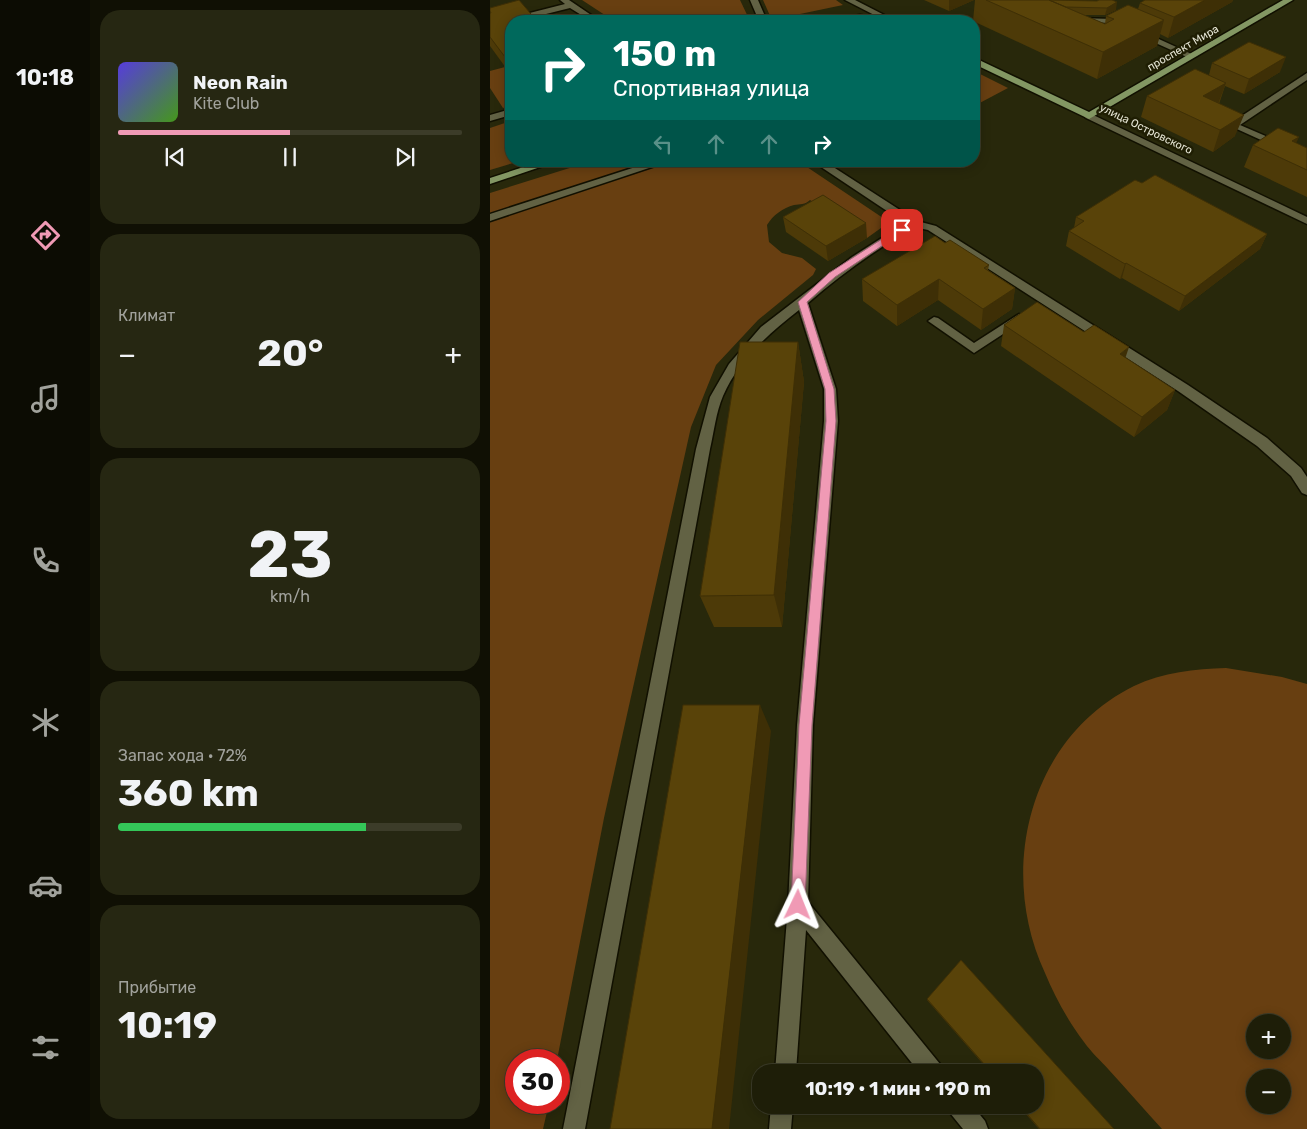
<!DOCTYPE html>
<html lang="ru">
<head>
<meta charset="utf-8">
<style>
	:root { --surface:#1e1e08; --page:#262712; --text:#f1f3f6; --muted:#a1a29c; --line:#3c3c29; --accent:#f09ab5 }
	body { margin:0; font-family:Rubik,sans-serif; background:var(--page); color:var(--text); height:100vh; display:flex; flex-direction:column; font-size:19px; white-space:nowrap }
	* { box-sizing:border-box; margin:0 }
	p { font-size:16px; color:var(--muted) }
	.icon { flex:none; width:28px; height:28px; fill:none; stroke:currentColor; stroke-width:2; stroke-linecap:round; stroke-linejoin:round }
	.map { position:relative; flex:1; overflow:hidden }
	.side { display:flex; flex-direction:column; gap:10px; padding:10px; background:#101004; width:400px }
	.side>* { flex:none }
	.banner { position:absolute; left:15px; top:15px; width:475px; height:152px; border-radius:20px; box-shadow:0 2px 12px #0003,0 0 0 1px var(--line); background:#00695c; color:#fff; overflow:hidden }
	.buttons { position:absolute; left:756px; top:1014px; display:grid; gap:10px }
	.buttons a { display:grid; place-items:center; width:45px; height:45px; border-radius:50%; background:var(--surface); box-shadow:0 2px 12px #0003,0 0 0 1px var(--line); font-size:25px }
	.speed { position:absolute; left:15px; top:1049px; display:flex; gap:10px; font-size:25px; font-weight:700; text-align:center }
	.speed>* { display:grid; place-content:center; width:65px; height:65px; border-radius:50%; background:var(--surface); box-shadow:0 2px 12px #0003,0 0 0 1px var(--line); line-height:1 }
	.speed .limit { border:8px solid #d22; background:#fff; color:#111 }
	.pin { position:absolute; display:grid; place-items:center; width:42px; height:42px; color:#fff; margin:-21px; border-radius:10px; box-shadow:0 2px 8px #0006 }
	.me { position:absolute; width:55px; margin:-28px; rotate:2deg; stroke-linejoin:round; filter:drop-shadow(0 0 4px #0008) }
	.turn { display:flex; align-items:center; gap:18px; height:105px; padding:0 25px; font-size:22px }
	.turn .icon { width:65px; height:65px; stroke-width:2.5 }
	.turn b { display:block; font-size:35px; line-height:42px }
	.lanes { display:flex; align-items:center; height:48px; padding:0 25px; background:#0003; justify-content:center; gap:25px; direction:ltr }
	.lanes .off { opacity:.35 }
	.big { font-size:38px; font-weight:700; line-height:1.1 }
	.side .tile { flex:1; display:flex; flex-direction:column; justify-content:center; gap:8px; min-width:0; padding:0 18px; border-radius:20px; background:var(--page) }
	.side .dial { align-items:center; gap:0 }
	.dial b { font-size:65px; line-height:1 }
	.song { display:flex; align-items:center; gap:15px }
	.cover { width:60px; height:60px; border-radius:8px; background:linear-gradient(135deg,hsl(250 70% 55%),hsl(100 70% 35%)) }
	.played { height:5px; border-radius:2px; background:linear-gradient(90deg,var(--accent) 50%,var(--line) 50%) }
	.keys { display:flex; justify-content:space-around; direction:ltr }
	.heat { display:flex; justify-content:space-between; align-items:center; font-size:28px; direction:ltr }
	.charge { height:8px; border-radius:4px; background:linear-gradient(90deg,#34c759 72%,var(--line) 0) }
	.trip { position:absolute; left:262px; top:1064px; width:292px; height:50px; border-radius:20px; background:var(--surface); box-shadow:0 2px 12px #0003,0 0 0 1px var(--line); font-weight:700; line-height:50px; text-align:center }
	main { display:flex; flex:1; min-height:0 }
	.tabs { display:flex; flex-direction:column; width:90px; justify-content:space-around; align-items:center; background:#0c0c03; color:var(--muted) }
	.tabs .icon { width:35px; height:35px }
	.tabs .on { color:var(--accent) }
	.tabs b { font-size:22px; color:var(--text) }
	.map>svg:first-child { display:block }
	.green { fill:#683f11; fill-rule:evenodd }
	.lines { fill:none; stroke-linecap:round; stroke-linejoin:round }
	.minor-casing { stroke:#111000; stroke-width:3 }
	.major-casing { stroke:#111000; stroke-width:3 }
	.minor { fill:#626244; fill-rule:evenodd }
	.major { fill:#839763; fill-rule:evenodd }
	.wall { fill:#4d3a08 }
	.shaded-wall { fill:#3e2f06 }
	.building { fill:#594309; stroke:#3e2f06 }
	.route { fill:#f09ab5; stroke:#9c6476 }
	.labels { text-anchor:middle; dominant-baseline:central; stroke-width:5; stroke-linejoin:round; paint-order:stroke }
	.far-street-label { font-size:11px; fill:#e6e6d6; stroke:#1f1e03 }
</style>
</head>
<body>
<main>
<nav class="tabs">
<b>10:18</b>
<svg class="icon on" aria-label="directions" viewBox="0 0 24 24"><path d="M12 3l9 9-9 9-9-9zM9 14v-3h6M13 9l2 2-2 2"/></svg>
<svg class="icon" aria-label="music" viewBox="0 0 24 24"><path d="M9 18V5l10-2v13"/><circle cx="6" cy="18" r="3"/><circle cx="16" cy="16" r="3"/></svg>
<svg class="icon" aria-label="phone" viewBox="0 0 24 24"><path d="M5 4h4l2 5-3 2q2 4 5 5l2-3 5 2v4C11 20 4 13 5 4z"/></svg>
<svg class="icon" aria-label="climate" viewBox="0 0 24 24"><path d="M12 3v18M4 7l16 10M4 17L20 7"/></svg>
<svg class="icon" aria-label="car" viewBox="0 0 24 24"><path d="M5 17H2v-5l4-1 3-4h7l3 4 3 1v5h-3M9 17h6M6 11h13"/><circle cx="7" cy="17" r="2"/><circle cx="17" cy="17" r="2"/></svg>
<svg class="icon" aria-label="filters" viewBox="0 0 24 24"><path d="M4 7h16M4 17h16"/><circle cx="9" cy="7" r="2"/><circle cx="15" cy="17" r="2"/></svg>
</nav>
<section class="side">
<div class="tile">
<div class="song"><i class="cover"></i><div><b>Neon Rain</b><p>Kite Club</p></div></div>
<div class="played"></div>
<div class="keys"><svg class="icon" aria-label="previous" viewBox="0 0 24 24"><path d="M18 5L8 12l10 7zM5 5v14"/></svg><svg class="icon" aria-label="pause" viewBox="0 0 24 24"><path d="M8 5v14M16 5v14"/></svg><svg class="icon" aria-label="next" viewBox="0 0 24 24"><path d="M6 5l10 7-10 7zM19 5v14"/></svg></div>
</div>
<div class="tile"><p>Климат</p>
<div class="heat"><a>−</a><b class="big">20°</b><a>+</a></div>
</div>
<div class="tile dial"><b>23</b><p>km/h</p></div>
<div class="tile"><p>Запас хода · 72%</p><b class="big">360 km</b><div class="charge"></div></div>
<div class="tile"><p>Прибытие</p><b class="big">10:19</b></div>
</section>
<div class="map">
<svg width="817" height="1129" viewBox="0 0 817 1129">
	<rect width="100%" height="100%" fill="#28280b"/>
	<path class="green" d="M92,0H250L260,21H124Z
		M273,0H346L353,5L286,19L281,18Z
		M15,67L21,75V105L13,108L0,88V71Z
		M484,71L518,88L484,106Z
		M21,121V161H30L0,170V128Z
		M102,161H308L396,220L398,223L377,238L320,200C315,205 310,204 304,205C293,208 283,215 277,225L279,242L292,253L312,258L326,269L323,275L268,320L226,365L201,427L114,818L67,1060H26V1102L59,1103L53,1129H0V193Z
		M736,668L792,677L817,684V1129H672C654,1109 637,1090 619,1070C611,1061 601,1052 594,1042C578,1021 565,997 555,973C507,870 539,738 644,686C673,672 705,669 736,668ZM765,1022H792V1050H765ZM765,1078H792V1105H765Z"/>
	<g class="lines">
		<g class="minor-casing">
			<path id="minor" d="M70,0H79L110,21H101L80,8L28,21H21V23L0,28V23L75,4Z
				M260,0H268L277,21H269Z
				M355,0H365L406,21H396Z
				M586,18L625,19L706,56L699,58L621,23L589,22H586Z
				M817,73V80L750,125L817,154V161L738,125Z
				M21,109V115L0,121V115Z
				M599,113L817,217V224L596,118L594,116Z
				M164,161H180L0,221V214Z
				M322,161H334L427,221L446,226L698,385L777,438L811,468L817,477V495L812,493L801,476L767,446L688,391L438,230L424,227C387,249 351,274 318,303L346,389L348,421L323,725L318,902L450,1064L453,1072H429L316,930L306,1072H285L298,905L307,725L334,421V389L309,310C279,333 248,361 233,396C226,412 224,432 220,449L95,1129H73L206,449L220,397L239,364L271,327L362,257L415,223Z
				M529,314L535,318L533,321L484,353L438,321L444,317L448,318L484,343Z
				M281,1105H303L301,1129H279Z
				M457,1105H482L495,1121L498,1129H473L460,1113Z"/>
		</g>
		<g class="major-casing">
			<path id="major" d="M793,0H803L599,119L484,64V58L487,59L599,112Z
				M370,15L397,19L401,21L370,19L335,21L339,19Z
				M52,161H68L0,184V178Z"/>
		</g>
		<use href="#minor" class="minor"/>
		<use href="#major" class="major"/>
	</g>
	<path class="wall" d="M434,0H484L459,11Z
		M485,0H578L626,10L615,15H594L615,24L616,16L648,9L650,3L655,0H743L742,2L678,38L670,34L667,46L607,79L483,21Z
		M0,8L21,21V75L0,46Z
		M722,63L790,72L754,94L735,86L729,104L745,136L723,152L651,117L657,96L719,75Z
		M806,143L817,148V197L754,167L763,145Z
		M652,183L777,234L770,249L689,311L632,278L630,279L576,246L579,231L584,228L586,217Z
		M293,217L377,238L338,261L296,232Z
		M455,243L499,265L498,270L525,288L522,309L491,330L448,300L407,326L373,301L372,279Z
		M514,325L636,358L685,390L677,410L644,437L511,346Z
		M308,342L314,382L292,627H224L210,596Z
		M471,960L624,1129H549L528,1105H546V1072H500L437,1000Z"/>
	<path class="shaded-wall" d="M459,0H484L459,11Z
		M715,0H743L742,2L678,38L684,17Z
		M627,2L626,10L615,15L617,8Z
		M674,20L667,46L607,79L613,52Z
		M796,57L790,72L754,94L759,79Z
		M736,83L728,104L713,96Z
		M754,115L745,136L723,152L730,130Z
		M809,137L799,159L802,141Z
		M376,223L377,238L338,261L336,246Z
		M777,234L770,249L689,311L695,296Z
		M636,263L632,278L630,279L635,264Z
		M449,279L448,300L407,326V305Z
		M525,288L522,309L491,330L493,309Z
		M308,342L314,382L292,627L284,595Z
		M639,347L632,368L630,354Z
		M685,390L677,410L644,437L652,417Z
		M270,705L281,731L239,1129H222Z"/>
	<path class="building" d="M29,0L47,21H21V65L0,37V13H1L0,11V8Z
		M496,0H559L615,24L624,19L616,16L638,5L674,20L613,52Z
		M559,0L607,1L609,0H622L627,2L617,8L576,7Z
		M655,0H715L684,17L650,3Z
		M759,42L796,57L759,79L722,63Z
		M705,69L736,83L713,96L754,115L730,130L657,96Z
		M788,128L809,137L802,141L817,148V170L763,145Z
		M665,175L777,234L695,296L636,263L635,264L579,231L594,221L586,217L645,180L652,183Z
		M333,195L376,223L336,246L293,217Z
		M445,236L455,243L460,240L499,265L494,268L525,288L493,309L449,279L407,305L372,279Z
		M547,302L594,332L604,325L639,347L630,354L685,390L652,417L514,325Z
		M250,342H308L284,595L210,596Z
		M193,705H270L222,1129H120Z
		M471,960L624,1129H550L529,1105H546V1072H501L437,999Z"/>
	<path class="route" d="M409,228L416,230L345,277L317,302L344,389L346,421L322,725L315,905L313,910L308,912L303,910L301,905L309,725L336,421L335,389L308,302L339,273Z"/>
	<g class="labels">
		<g class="far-street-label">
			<text transform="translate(693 48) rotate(-30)">проспект Мира</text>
			<text transform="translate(656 129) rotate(26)">улица Островского</text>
		</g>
	</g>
</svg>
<div class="buttons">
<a>+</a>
<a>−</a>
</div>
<div class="speed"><div class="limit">30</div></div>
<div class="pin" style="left:412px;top:230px;background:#d93025"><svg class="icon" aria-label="arrive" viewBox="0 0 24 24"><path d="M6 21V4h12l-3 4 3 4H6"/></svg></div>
<svg class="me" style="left:308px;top:905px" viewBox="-20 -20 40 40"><path d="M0-17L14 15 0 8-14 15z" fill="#f09ab5" stroke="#fff" stroke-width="4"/></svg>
<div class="trip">10:19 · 1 мин · 190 m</div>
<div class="banner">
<div class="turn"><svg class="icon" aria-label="right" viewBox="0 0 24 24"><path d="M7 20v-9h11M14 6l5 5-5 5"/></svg><div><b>150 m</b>Спортивная улица</div></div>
<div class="lanes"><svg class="icon off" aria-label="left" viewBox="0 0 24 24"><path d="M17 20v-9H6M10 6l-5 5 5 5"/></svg><svg class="icon off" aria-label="ahead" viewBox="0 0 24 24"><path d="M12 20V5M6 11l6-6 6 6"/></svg><svg class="icon off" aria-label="ahead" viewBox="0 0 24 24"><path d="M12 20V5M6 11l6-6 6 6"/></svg><svg class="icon" aria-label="right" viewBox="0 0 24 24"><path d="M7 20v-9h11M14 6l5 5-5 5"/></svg></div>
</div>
</div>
</main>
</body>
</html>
